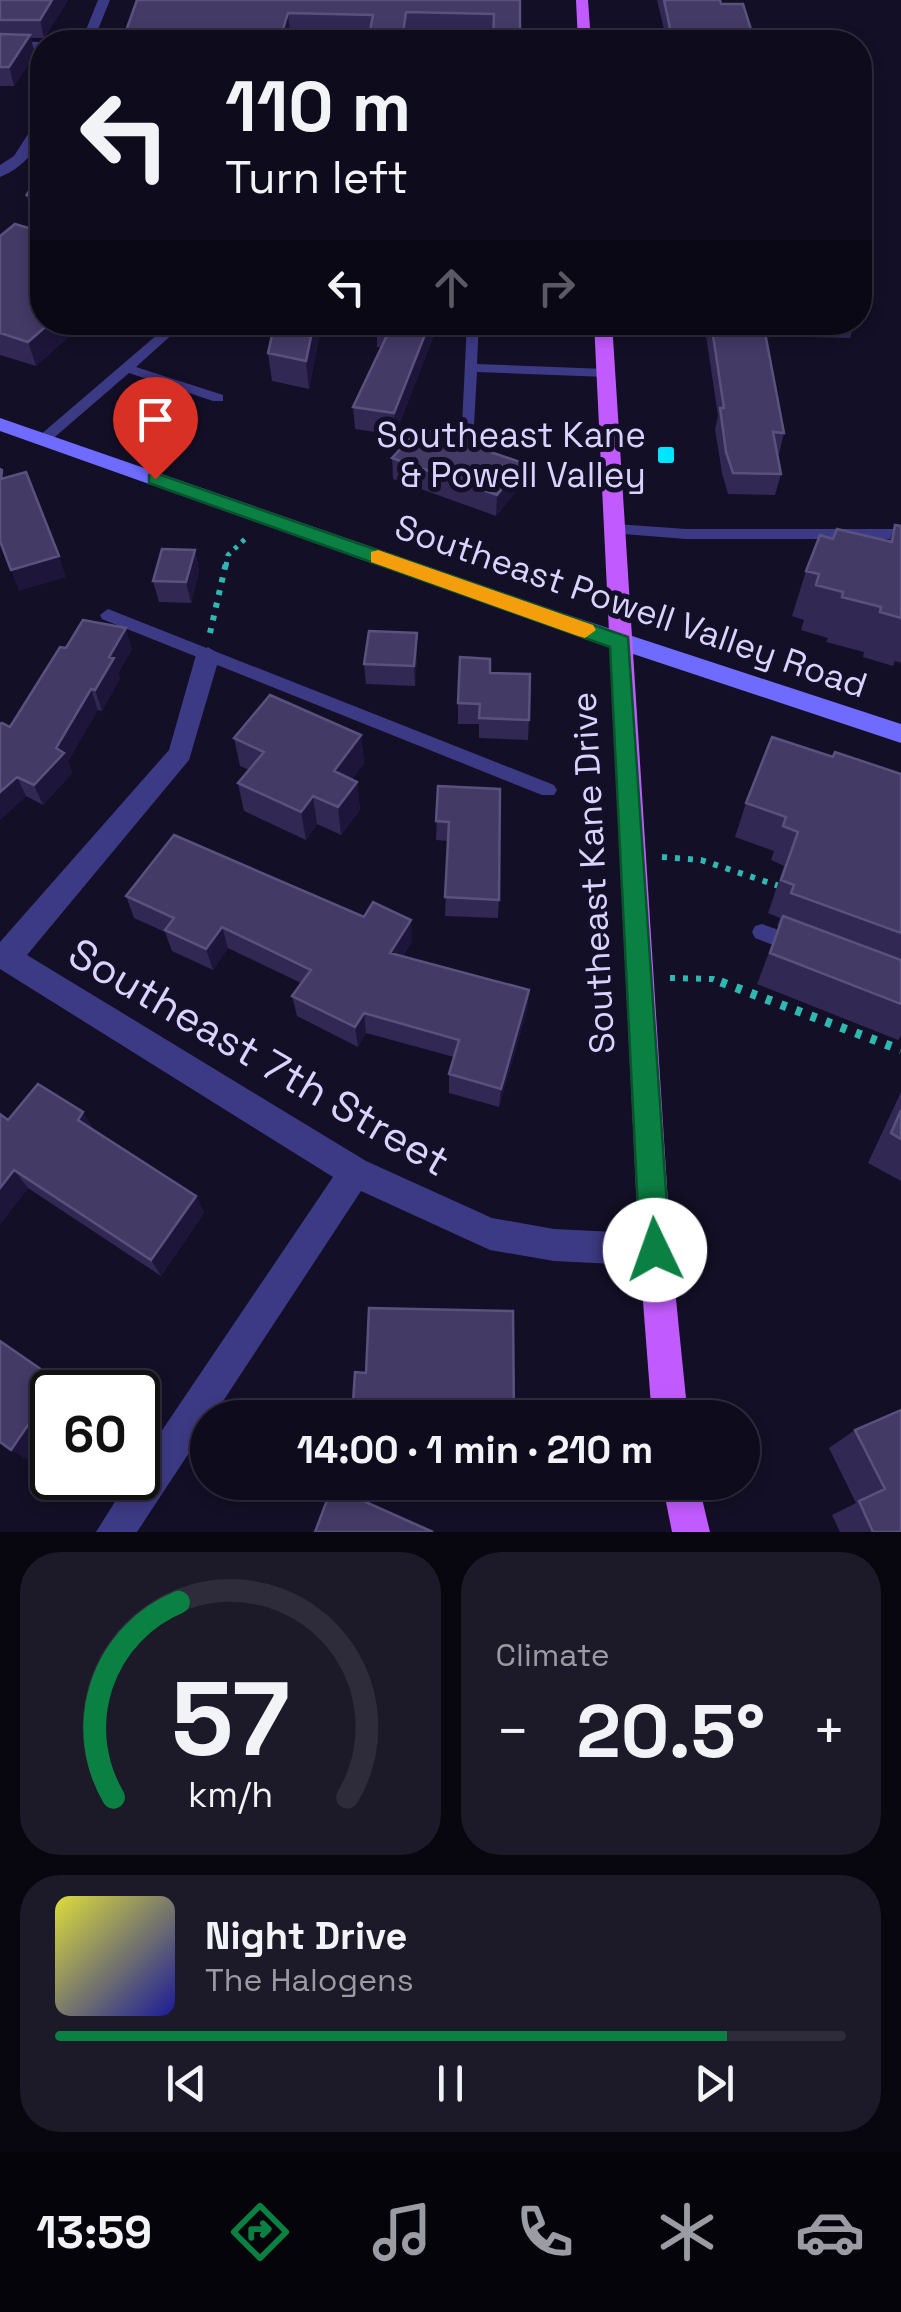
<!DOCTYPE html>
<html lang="en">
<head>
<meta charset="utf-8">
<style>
	:root { --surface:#0e0b1c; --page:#1c1929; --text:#f1f3f6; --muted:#9b9ba3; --line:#2e2b3b; --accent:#0b8043 }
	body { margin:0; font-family:"Space Grotesk",sans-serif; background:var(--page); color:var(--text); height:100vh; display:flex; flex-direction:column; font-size:38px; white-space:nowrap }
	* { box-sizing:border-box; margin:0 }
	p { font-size:32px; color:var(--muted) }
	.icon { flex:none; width:55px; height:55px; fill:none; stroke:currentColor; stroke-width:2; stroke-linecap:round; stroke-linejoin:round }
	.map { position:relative; height:1532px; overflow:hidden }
	.sheet { display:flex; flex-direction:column; gap:20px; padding:20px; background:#08060f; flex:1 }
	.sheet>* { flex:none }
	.guide { position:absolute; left:30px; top:30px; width:842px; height:305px; border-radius:40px; box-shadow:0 5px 15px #0003,0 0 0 2px var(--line); background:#0e0b1c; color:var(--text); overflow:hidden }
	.speed { position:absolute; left:30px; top:1370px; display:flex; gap:20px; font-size:50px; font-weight:700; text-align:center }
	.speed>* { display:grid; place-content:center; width:130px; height:130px; border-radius:50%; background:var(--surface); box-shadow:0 5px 15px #0003,0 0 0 2px var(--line); line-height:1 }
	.speed .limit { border:5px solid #111; border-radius:15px; background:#fff; color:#111 }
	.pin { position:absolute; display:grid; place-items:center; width:85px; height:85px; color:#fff; margin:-102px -42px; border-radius:50% 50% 50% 0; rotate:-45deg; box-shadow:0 0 10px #0007 }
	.pin .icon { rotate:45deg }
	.me { position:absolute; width:110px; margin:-55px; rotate:357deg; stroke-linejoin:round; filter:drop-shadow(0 0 8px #0008) }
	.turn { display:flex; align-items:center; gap:35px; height:210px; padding:0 30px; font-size:45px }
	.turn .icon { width:130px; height:130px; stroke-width:2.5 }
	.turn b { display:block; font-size:70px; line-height:85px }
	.lanes { display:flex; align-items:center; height:95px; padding:0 30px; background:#0003; justify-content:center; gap:50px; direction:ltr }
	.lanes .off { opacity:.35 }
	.big { font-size:75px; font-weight:700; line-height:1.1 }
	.sheet .widget { flex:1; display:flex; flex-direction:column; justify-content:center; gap:15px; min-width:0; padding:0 35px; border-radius:40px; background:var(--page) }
	.sheet .dial { align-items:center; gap:0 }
	.dial svg { height:260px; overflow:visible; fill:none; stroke:var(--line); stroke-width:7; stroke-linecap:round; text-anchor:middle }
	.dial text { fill:var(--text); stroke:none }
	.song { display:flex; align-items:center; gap:30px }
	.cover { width:120px; height:120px; border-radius:15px; background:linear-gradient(135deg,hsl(60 70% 55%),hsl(240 70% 35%)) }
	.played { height:10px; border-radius:5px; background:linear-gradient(90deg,var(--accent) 85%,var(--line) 85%) }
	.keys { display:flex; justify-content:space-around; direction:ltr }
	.heat { display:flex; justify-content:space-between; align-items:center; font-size:55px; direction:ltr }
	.sheet .tiles { flex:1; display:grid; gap:20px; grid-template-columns:1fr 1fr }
	.widget:last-child { grid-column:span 2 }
	.trip { position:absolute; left:190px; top:1400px; width:570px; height:100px; border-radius:50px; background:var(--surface); box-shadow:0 5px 15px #0003,0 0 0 2px var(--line); font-weight:700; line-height:100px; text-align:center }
	.dock { display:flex; height:160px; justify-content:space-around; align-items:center; background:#06040b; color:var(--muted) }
	.dock .icon { width:70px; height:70px }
	.dock .active { color:var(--accent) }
	.dock b { font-size:45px; color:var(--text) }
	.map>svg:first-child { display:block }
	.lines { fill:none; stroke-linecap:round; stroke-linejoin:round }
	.path-far2 { stroke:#2fb8b0; stroke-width:5; stroke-dasharray:4 6; stroke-linecap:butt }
	.path-far1 { stroke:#2fb8b0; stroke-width:6; stroke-dasharray:5 8; stroke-linecap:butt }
	.path { stroke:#2fb8b0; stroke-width:9; stroke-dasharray:6 10; stroke-linecap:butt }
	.service { fill:#3d3a85; fill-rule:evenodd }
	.minor { fill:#3d3a85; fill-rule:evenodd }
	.secondary { fill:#6f6bff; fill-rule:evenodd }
	.primary { fill:#c25bff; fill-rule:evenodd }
	.wall { fill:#312854 }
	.shaded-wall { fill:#1d163a }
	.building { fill:#433a66; stroke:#5a527e; stroke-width:2.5 }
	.route { fill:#0b8043; stroke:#07532c; stroke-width:2.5 }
	.slow { fill:#f59e0b }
	.poi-dot { fill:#00e5ff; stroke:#130f26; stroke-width:4 }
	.labels { text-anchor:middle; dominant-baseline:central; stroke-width:10; stroke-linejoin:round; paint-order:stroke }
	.poi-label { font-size:35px; fill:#d9d4ff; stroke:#130f26; text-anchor:end }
	.street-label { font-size:35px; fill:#d9d4ff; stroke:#130f26 }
	.near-street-label { font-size:42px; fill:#d9d4ff; stroke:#130f26 }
</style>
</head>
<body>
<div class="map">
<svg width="901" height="1532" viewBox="0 0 901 1532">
	<rect width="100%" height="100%" fill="#130f26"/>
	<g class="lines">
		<path class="path-far2" d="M226,566L228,555L245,539"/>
		<path class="path-far1" d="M210,633L226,563
			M662,857L701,860L785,888
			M670,978L713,979L728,985"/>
		<path class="path" d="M721,982L901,1050"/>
		<path class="service" d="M172,322H186L136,367L223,395V401H213L129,373L49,442H39V436Z
			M467,322H479L477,364L606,369L613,373L606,377L477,372L473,443L471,446H461Z
			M616,524L686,529H901V539H686L611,533L609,529Z
			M108,609L554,785L557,790L554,795H542L102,619L100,615Z
			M762,924L801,938L804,944L801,950L794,953L755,938L752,932L755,926Z"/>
		<path class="minor" d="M98,0H110L93,42H81Z
			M0,41L42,42H44L42,50L0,49Z
			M42,119C44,145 25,167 0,177V165L14,156L37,120Z
			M208,647L220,655L189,760L27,955L366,1161L492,1218L554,1229L655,1234L667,1238L671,1250L667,1262L655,1266L554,1261L490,1250L361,1191L212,1418H208V1424L137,1532H96L130,1478H138V1466L333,1177L0,969V942L169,750L196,655Z"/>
		<path class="secondary" d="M0,418L556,611L901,724V743L540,623L0,431Z"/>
		<path class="primary" d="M576,0H588L591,42H578Z
			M594,322H612L671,1250L688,1418H652L639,1250Z
			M662,1482H698L710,1532H672Z"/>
	</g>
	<path class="wall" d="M0,0H68L44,38H31L35,54L14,86H0Z
		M137,0H520L493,34L406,32L369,34L290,32L287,42H122Z
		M657,0H720L721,4L755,42H667Z
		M0,236L42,322H85L36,366L0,355Z
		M275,322H322L309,389L272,381L268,353Z
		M377,322H439L395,435L355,429L353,407L381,347H377Z
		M704,322H855L850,338L766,336L784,433L779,454H777L781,474L775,495L728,494L722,473L715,429L718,416Z
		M392,458L523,463L522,484L496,516L393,479Z
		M895,525L901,526V663L895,661L893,666L863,657L864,652L826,642L828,638L801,630L804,620L792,616L806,571L833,539L889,541Z
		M195,550L199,571L191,603L159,602L153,581Z
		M417,633V653L415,686L366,684L364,664Z
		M66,648L132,649L118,673L120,678L102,711L98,710L68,761L72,773L43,805L26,796L0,820V724L10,727Z
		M490,673L529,720L528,740L479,738V724H458V703Z
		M361,735L364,763L352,779L357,782L360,810L341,835L317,824L306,840L244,811L238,783L249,770L240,766L234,738Z
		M833,757L901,774V1036L898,1040L757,984L779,926H777L780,918L768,913L784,866L771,860L774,851L735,837L746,803Z
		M438,786L499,900L498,918L445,916L448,841L436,840Z
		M126,896L412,941L403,956L529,990L527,1010L499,1107L449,1093V1074L454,1057L366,1033L358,1047L297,1016L292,996L301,983L228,948L213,970L172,951L165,932L134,918Z
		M901,1092V1181L868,1163Z
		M0,1114L8,1120L95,1131L196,1196L204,1213L161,1276L28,1188L0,1224Z
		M901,1410V1532H840L832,1515L856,1503L829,1448L855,1430Z"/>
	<path class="shaded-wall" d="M52,0H68L44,38L40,20Z
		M406,12L405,42H402Z
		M288,13L290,32L287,42H279Z
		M30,35L35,54L14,86L9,67Z
		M42,185V210L32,217L26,196Z
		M51,322H85L36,366L28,342Z
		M314,322H322L309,389L306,361Z
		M430,322H439L395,435L394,413Z
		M523,463L522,484L496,516L497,495Z
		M195,550L199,571L191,603L186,582Z
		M59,556L66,577L19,591L11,570Z
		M126,628L132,649L118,673L120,678L102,711L95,690L109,657Z
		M417,633V653L415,686L414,666Z
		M91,689L98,710L68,761L72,773L43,805L34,785Z
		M361,735L364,763L337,799L334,771Z
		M17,777L26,796L0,820V792Z
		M357,782L360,810L341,835L338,807Z
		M313,796L317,824L306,840L301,812Z
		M411,920L412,941L392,973L390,953Z
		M222,927L228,948L213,970L206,949Z
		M529,990L527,1010L499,1107L501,1089Z
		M364,1013L366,1033L358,1047L355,1027Z
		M83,1112L95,1131L78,1120Z
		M14,1170L28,1188L0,1224V1188Z
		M196,1196L204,1213L161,1276L151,1260Z
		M58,1381L71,1392H52V1426L29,1461L11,1450Z"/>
	<path class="building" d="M0,0H52L40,20H0Z
		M137,0H520V42H493L494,14L406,12L402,42H368L373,15L288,13L279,42H122Z
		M664,0H720L721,4H743L755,42H673Z
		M0,34L30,35L9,67H0Z
		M42,170V185L26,196Z
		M15,224L42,232V322H51L28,342L0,333V236Z
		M275,322H314L306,361L268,353Z
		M377,322H430L394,413L353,407L391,327L376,325Z
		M711,322H763L784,433L773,432L781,474L733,473L726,452L720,408H724Z
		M420,428L523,463L497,495L392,458Z
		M0,469L2,470L1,479L26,472L59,556L11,570L0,541Z
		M895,525L901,526V618L880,612L881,607L842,597L843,592L816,585L819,574L806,571L820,535L833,539L837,529L892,542Z
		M162,549L195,550L186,582L153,581Z
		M83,620L126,628L109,657L114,658L95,690L91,689L56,748L64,753L34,785L17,777L0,792V724L2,723L10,727L60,647L66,648Z
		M369,631L417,633L414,666L364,664Z
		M460,657L490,659V673L530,674L529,720L479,718L480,704L458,703Z
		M270,695L361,735L334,771L357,782L338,807L313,796L301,812L238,783L264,752L234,738Z
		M772,737L833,757L835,752L901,774V933L791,893L794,885L781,880L798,832L783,826L786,817L746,803Z
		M438,786L500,789L499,900L445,897L449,822L436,821Z
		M174,835L364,917L373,902L411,920L390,953L529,990L501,1089L449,1074L459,1040L364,1013L355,1027L292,996L311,970L222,927L206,949L165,930L174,918L126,896Z
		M783,916L901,960V1004L770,953Z
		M38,1084L83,1112L78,1120L196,1196L151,1260L14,1170L0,1188V1114L8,1120Z
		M901,1110V1139L891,1133Z
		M369,1308L513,1311L514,1418H352L355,1372L366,1373Z
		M0,1341L58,1381L11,1450L0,1442Z
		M901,1410V1532H873L859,1501L885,1489L855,1430Z
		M332,1487L433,1532H315Z"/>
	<path class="route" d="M155,473L628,637L670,1250L666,1261L655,1265L644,1261L640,1250L610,647L149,483V475Z"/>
	<path class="slow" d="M378,550L593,625L596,630L585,638L578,636L371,562V552Z"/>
	<rect class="poi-dot" x="656" y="445" width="20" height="20" rx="5"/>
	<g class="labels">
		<g class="poi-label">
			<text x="646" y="435">Southeast Kane<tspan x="646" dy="40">&amp; Powell Valley</tspan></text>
		</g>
		<g class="street-label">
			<text transform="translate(631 606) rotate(19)">Southeast Powell Valley Road</text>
			<text transform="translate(593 873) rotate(-93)">Southeast Kane Drive</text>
		</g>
		<g class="near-street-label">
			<text transform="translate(259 1057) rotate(30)">Southeast 7th Street</text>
		</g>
	</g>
</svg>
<div class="speed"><div class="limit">60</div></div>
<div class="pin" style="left:155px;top:479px;background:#d93025"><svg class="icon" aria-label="arrive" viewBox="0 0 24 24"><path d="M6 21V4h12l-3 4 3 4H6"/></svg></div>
<svg class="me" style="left:655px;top:1250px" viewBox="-20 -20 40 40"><circle r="19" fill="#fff"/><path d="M0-13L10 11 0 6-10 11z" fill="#0b8043"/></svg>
<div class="trip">14:00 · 1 min · 210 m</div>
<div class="guide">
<div class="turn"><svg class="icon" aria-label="left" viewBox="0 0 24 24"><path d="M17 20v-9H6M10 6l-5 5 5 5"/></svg><div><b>110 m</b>Turn left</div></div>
<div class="lanes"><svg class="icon" aria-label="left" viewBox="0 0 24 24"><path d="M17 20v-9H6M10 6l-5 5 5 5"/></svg><svg class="icon off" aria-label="ahead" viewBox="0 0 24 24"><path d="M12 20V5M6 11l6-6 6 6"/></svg><svg class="icon off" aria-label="right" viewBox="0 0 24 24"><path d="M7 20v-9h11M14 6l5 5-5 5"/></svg></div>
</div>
</div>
<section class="sheet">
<div class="tiles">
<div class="widget dial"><svg viewBox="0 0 100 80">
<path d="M14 69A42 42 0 1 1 86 69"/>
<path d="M14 69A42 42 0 0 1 34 9" stroke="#0b8043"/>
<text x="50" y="56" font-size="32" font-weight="700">57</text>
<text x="50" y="72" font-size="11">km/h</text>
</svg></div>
<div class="widget"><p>Climate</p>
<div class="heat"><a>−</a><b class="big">20.5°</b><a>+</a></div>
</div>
<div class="widget">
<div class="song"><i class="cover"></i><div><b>Night Drive</b><p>The Halogens</p></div></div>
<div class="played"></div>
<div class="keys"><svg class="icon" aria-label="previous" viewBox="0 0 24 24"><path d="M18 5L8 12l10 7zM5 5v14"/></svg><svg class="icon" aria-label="pause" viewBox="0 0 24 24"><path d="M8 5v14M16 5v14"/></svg><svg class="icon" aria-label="next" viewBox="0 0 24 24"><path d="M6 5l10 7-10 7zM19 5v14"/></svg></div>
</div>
</div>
</section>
<nav class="dock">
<b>13:59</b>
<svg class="icon active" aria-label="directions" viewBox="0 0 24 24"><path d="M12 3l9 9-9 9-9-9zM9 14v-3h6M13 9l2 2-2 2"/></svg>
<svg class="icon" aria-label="music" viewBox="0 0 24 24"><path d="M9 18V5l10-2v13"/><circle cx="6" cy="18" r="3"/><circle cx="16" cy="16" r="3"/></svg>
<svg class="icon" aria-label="phone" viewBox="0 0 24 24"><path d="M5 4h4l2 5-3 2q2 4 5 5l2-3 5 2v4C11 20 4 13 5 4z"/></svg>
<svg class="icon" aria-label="climate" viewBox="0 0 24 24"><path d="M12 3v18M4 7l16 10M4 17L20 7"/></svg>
<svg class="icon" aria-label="car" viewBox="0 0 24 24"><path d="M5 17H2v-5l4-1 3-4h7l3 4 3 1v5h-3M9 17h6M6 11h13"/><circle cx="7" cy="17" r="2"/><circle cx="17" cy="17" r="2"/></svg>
</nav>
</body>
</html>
